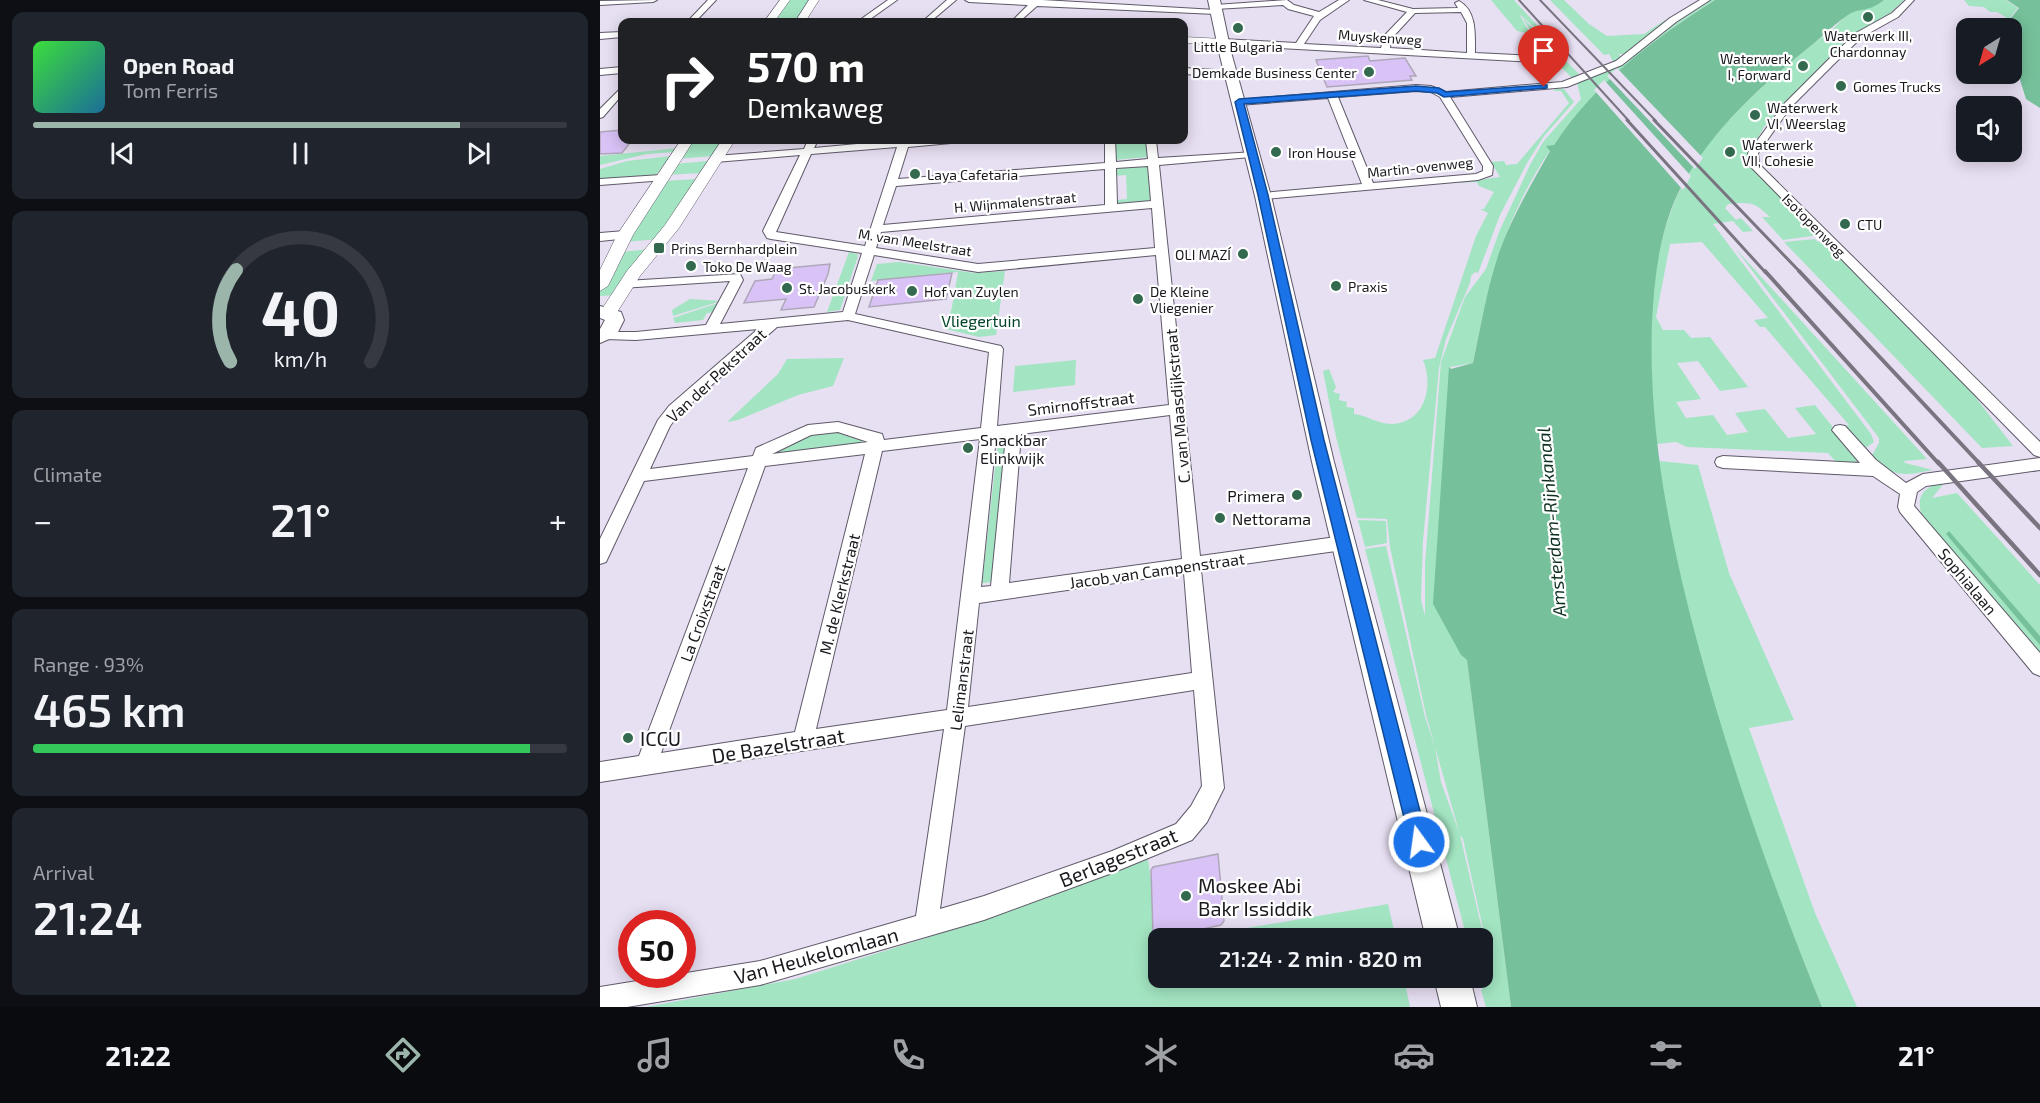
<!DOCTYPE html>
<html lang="en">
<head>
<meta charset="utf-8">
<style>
	:root { --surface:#171b24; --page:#20242c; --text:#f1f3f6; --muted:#9ea1a6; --line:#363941; --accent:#9cb5ab }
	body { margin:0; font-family:"Exo 2",sans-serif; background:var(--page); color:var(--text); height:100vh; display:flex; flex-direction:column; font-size:22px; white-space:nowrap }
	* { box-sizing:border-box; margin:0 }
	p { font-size:20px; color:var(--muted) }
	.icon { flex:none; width:33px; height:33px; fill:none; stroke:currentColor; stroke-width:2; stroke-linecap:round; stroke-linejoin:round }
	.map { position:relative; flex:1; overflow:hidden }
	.side { display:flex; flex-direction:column; gap:12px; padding:12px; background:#0d0f14; width:600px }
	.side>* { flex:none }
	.hud { position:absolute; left:18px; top:18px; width:570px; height:126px; border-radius:12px; box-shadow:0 3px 15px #0003; background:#202124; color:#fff; overflow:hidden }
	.needle { width:39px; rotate:217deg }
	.controls { position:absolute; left:1356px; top:18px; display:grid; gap:12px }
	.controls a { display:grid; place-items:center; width:66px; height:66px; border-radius:12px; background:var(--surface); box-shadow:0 3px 15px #0003; font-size:30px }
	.speed { position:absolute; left:18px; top:910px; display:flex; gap:12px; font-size:30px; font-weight:700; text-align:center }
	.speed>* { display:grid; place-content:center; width:78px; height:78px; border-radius:50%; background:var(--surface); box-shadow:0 3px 15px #0003; line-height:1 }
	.speed .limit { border:9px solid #d22; background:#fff; color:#111 }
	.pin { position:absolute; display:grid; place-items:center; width:51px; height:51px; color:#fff; margin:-62px -26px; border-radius:50% 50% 50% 0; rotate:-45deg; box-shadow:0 0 6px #0007 }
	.pin .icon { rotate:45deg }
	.me { position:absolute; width:66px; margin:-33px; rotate:346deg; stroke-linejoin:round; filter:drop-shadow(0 0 4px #0008) }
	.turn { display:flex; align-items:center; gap:21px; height:126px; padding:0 30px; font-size:27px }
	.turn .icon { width:78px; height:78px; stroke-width:2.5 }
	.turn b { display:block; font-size:42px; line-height:51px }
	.big { font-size:45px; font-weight:600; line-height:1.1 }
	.side .tile { flex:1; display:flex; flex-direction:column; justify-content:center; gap:9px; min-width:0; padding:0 21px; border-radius:12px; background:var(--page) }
	.side .dial { align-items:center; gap:0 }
	.dial svg { height:156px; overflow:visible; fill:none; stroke:var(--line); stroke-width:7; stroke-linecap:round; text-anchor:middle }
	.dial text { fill:var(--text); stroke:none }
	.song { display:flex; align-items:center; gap:18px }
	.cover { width:72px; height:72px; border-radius:9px; background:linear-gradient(135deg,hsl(120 70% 55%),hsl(200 70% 35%)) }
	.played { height:6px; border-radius:3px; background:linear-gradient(90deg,var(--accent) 80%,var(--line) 80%) }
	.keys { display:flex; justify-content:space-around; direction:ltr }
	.heat { display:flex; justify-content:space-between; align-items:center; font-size:33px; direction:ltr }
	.charge { height:9px; border-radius:4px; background:linear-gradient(90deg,#34c759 93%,var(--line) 0) }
	.trip { position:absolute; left:548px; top:928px; width:345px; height:60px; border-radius:12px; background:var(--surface); box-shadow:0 3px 15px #0003; font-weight:600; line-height:60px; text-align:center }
	.tabs { display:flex; height:96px; justify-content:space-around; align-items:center; background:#090b0e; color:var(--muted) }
	.tabs .icon { width:42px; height:42px }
	.tabs .selected { color:var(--accent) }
	.tabs b { font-size:27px; color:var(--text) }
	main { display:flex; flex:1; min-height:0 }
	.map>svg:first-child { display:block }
	.green { fill:#a3e5c2 }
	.water { fill:#76c19b }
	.pier { fill:#e7dff2 }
	.building { fill:#d8c2f6; stroke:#aea7b9; stroke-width:1.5 }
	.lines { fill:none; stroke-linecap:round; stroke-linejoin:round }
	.minor-casing { stroke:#605969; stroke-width:2 }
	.tertiary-casing { stroke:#605969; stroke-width:1 }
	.secondary-casing { stroke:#605969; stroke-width:2 }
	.minor { fill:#fff; fill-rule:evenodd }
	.tertiary { fill:#fff; fill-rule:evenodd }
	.secondary { fill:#fff; fill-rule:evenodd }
	.rail-far3 { stroke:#797480; stroke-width:2 }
	.rail-far2 { stroke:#797480; stroke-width:3 }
	.rail-far1 { stroke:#797480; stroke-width:4 }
	.rail { stroke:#797480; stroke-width:4.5 }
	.route { fill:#1a73e8; stroke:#114b97; stroke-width:1.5 }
	.poi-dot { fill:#33694f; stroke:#fff; stroke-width:2 }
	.labels { text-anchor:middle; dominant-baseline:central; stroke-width:4.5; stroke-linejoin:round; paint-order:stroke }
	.far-poi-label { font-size:14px; fill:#1b181e; stroke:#fff; text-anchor:start }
	.far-street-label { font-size:14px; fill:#1b181e; stroke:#fff }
	.park-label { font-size:16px; fill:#004229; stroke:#fff }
	.street-label { font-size:16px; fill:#1b181e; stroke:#fff }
	.poi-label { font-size:16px; fill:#1b181e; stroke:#fff; text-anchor:start }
	.water-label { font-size:18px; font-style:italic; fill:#0e3021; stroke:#fff }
	.near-poi-label { font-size:20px; fill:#1b181e; stroke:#fff; text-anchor:start }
	.near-street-label { font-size:20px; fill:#1b181e; stroke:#fff }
</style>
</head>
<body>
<main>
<section class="side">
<div class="tile">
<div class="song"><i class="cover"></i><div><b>Open Road</b><p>Tom Ferris</p></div></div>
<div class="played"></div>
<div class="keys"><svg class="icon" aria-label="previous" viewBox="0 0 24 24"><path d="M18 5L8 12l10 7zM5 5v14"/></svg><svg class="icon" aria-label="pause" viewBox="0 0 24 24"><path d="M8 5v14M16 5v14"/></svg><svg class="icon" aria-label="next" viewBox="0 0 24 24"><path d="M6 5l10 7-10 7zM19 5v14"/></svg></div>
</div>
<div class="tile dial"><svg viewBox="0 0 100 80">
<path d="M14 69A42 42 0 1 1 86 69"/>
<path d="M14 69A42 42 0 0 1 17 22" stroke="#9cb5ab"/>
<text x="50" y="56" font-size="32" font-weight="700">40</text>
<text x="50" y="72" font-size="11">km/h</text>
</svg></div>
<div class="tile"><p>Climate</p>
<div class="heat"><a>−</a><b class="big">21°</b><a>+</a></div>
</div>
<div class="tile"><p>Range · 93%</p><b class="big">465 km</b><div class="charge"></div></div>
<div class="tile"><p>Arrival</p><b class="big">21:24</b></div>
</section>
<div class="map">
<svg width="1440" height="1007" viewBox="0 0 1440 1007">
	<rect width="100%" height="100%" fill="#e7dff2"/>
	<path class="green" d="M189,0H211L196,22H175Z
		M891,0H914L953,43L919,14L945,59L936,58L937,53L926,33L917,31Z
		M950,0H964L989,24L1007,36L1044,34L1065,20L1069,21L1025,54H1018L1022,57L1014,63L1009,54L1004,55Z
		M1110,0H1115C1015,62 938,138 900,252C887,288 881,326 873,363L850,367L861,655L867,660L911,1007H886L881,990L890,980L892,969L863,839L860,835L891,968L889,977L880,988L878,978H882V939H867L765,549L786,546L825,717L835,747L841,782L860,835L826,715L790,547L787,519L757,518L736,437L723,371L729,369L736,387L733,392L740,394L739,400L747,402L746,407L754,408V414C767,415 777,424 791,424C825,424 834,386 823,360L835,358L876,236L888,213L880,209H884L894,192L879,186L877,182L855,183L900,177L891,162L904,161L906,165L917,164L969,103L961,91H954L955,88L964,89L974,102L944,136L927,163L900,215L878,273L875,272L871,276L870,283L846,339L839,368L823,541L821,600L825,616V564L841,362L865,297L886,269L899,232L930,165L943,142L981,99L977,83L1022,65L1069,26Z
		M1284,0H1304L1287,16L1255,35L1188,99L1164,127L1146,159L1152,169L1219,235L1183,240L1162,217H1170C1154,201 1149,202 1128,204L1125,208L1136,220L1141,218L1153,231L1143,232L1133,221L1113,224L1271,434L1274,442L1263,450L1243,426L1249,425L1165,327H1160L1154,320L1168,318L1102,242L1070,244L1056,317L1063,330H1084L1091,338L1110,337L1148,387L1120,391L1098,361L1077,363L1101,399L1076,402L1086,418L1113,415L1127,435L1148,432L1135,413L1165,409L1188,438L1216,434L1195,408L1215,405L1262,463L1259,465L1237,463L1228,453L1087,447L1076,442L1057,444C1047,359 1043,257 1085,180C1106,140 1143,104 1177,74C1195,58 1214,43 1234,28C1239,23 1245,16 1251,13C1264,6 1267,13 1284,0Z
		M1364,0H1406L1418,8L1409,19L1397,12H1390L1384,7L1369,6Z
		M922,17L981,76L972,78L956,62L948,60L946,56L955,55H945Z
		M90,140H124L113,156L76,159Z
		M514,140H545L548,157L514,160Z
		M78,148L75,152L47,154L0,165V156Z
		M71,156L55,176L0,180V169L27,161Z
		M108,161L100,173L66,175L74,164Z
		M548,164L551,203L517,206V200L527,199L526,175L515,176V167Z
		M97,179L59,239L25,242L63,181Z
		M1215,239L1218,242L1225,241L1366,385L1413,446L1382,448L1184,242Z
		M1135,248L1327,459L1304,461L1305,463L1333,470C1301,476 1296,478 1271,457L1279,443V438Z
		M51,249L16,295L0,296V290L20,252Z
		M249,252L257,254L258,256L240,310L227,312Z
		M299,262L374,273L405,271L396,335L379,337L346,329L352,307L358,272L271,281L277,264Z
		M90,299L121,301L73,316L72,310Z
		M121,302L117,312L107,313L103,320L75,323L73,318Z
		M244,358L233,386L198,395L138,420L127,422L178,374L187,359Z
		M476,360L475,385L413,392L415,366Z
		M238,431L265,438L262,445L174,456L177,449L212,433Z
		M409,440L395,582L382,583L398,441Z
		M1059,461L1098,465L1129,573L1194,720L1149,728L1215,913L1257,1007H1222C1151,832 1085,649 1059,461Z
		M1345,482L1332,498L1357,493L1440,585V657L1322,516C1315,495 1325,486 1345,482Z
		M758,520L786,521L787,543L765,547Z
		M548,859L559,939L558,978H804L810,1007H46L195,979L323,939Z
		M788,904L796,939H583Z"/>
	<path class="water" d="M1115,0H1284C1268,13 1260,7 1248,15C1236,23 1225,34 1213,44C1168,80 1122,120 1091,170C1061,216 1055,268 1052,322C1048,434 1071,545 1100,652C1133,773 1175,891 1222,1007H911L867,660L861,655L833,604L849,367L851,369L873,363C881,326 887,287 900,250C913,215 932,183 950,151L946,146L954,145C994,84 1053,39 1115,0Z
		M1407,0H1440V108L1426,99L1412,54V28H1403L1419,8Z
		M1349,531L1440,636V645L1346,534Z"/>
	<path class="pier" d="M1017,68L1103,158L1095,169L1007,76Z
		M1004,80L1091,176L1083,190L994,90Z"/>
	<path class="building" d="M768,56L770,61L805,58L816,76H810L812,80L727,87L716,60Z
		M22,130V140H32L22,153L0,154V132Z
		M230,264L228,274L214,307L181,310L186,299L144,303L155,281L172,279L177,269Z
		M352,273L346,299L269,307L278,280Z
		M618,854L624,921L621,925L557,939L553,935L551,870L553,867Z"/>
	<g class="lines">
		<g class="minor-casing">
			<path id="minor" d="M57,0L53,2L0,5V1Z
				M108,0H116L95,22H87Z
				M288,0H297L266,22H257Z
				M347,0H356L330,22H322Z
				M365,0H442L616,10L620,12L616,14L437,6L419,22H411L428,5L369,2Z
				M687,0L694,5L719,12L739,0H749L720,20L704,44L781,48L784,36L807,12L764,0H778L813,9L858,8L855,3L859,1C877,11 875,34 875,53L936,56L940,59L936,62L623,45L619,42L623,39L696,43L714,16L688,9L683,5L615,9L611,7L615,5ZM861,12L867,23V53L790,48L791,39L815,13Z
				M1100,0H1110L1076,22L1022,65L967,87L850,97L893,166L892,175L878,180L663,199L657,196L663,193L762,184L728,98L639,105L634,102L636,100L816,85L831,86L846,92L962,82L1016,61L1070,18ZM816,91L831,92L840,97L883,166V171L876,174L773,183L738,97Z
				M1306,0H1314L1298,17L1262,37L1237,61L1191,107L1158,153L1159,164L1440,442V457L1434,455L1149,165L1148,153L1185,103L1231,57L1256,33L1292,13Z
				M22,32V37L0,39V33Z
				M22,67V73L0,75V69Z
				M584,68L631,71L636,74L631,77L584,74Z
				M22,87V95L3,117L0,118V109Z
				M208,140H218L214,148L300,140H356L351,143L308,147L298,179L505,163V140H515L516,162L548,159L546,140H556L558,158L655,152V156L651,157L559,165L600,556L743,536L749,538L752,543L749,548L743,550L601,570L624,788L607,822L592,840L512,873L384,920L160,985L27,1007H0V987L160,961L316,916L344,729L0,782V762L39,756L148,468L44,481L6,562L0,564V539L58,420L69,406L158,329L36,340L5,339L0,338V332H36L106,325L130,281L21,288L20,285L26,281L140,274L143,280L120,324L243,312L262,253L171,239L167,238L163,231L200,155L115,162L110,159L115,156L204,149ZM297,147L265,246L176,232L211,154ZM548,166L551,201L517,204L516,168ZM505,169V205L283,225L296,186ZM552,208L555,248L378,264L276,248L281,232ZM274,255L378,272L556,255L569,405L397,426L403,349L401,346L255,314ZM248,320L389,352L381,428L284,440L282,434L238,422L208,425L156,448L153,456L50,469L70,426L79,414L177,327ZM570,415L582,559L409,583L421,434ZM238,432L268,442L172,454L211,435ZM406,436L391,586L381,587L396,437ZM380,439L347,710L216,729L282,451ZM265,454L195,732L61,753L165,466ZM584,573L592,673L368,707L379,603ZM594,690L602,786L591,806L576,824L512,851L384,896L340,909L365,726Z
				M61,175L66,178L65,180L0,185V179Z
				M25,231L31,235L29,238L0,241V233Z
				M1240,425L1245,426L1276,460L1306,483L1323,474L1440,458V470L1326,486L1317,492L1314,506L1440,653V676L1433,673L1300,512L1298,507L1300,494L1273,476L1123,468L1117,466L1115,462L1117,458L1123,456L1260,463L1232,430L1235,426Z"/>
		</g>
		<g class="tertiary-casing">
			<path id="tertiary" d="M180,0H190L174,22H164Z
				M209,0H219L205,22H195Z
				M242,19H285L290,22H237Z
				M584,37L623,39L628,42L623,45L584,43Z
				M81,140H94L33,235L8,286L0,291V270L17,235Z
				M122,140H135L79,228L40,276L14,317H2L0,312L27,271L65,225Z"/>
		</g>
		<g class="secondary-casing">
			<path id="secondary" d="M608,0H620L631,52L671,196L734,462L860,939H826L712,462L655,196L619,52Z
				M0,306L21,312L24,320L16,336L0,343V329L5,320L0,318Z
				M834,978H870L877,1007H841Z"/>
		</g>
		<use href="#minor" class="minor"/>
		<use href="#tertiary" class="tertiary"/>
		<use href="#secondary" class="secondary"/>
		<path class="rail-far3" d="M919,0L1029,121
			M940,0L1056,121"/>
		<path class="rail-far2" d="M1027,120L1166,273
			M1054,120L1201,273"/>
		<path class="rail-far1" d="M1165,271L1339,464
			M1199,271L1380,464"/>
		<path class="rail" d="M1338,462L1440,575
			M1378,462L1440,528"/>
	</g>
	<path class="route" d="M944,85H947V88L844,97L837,93L816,91L644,104L668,195L724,440L828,842L826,849L819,852L812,849L810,842L711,440L658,195L635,102L639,99L816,86L839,88L846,92Z"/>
	<g class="poi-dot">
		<circle cx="1268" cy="17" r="6"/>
		<circle cx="638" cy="28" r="6"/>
		<circle cx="1203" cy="66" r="6"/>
		<circle cx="769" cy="72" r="6"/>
		<circle cx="1241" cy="86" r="6"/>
		<circle cx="1155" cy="115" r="6"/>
		<circle cx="676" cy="152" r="6"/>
		<circle cx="1130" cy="152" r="6"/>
		<circle cx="315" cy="174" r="6"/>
		<circle cx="1245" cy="224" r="6"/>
		<rect x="53" y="242" width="12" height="12" rx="3"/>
		<circle cx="643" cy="254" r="6"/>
		<circle cx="91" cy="266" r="6"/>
		<circle cx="736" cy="286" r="6"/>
		<circle cx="187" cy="288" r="6"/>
		<circle cx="312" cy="291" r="6"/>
		<circle cx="538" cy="299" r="6"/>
		<circle cx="368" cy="448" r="6"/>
		<circle cx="697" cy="495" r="6"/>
		<circle cx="620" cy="518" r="6"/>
		<circle cx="28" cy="738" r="6"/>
		<circle cx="586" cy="896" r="6"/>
	</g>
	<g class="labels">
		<g class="far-poi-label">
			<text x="1268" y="35" text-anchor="middle">Waterwerk III,<tspan x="1268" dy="16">Chardonnay</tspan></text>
			<text x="638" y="46" text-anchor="middle">Little Bulgaria</text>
			<text x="1191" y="58" text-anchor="end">Waterwerk<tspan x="1191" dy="16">I, Forward</tspan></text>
			<text x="757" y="72" text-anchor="end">Demkade Business Center</text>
			<text x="1253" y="86">Gomes Trucks</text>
			<text x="1167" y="107">Waterwerk<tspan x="1167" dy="16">VI, Weerslag</tspan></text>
			<text x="1142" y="144">Waterwerk<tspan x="1142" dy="16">VII, Cohesie</tspan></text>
			<text x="688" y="152">Iron House</text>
			<text x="327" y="174">Laya Cafetaria</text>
			<text x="1257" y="224">CTU</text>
			<text x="71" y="248">Prins Bernhardplein</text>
			<text x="631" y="254" text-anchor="end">OLI MAZÍ</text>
			<text x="103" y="266">Toko De Waag</text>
			<text x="748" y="286">Praxis</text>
			<text x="199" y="288">St. Jacobuskerk</text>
			<text x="324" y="291">Hof van Zuylen</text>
			<text x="550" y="291">De Kleine<tspan x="550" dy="16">Vliegenier</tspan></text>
		</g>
		<g class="far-street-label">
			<text transform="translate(780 37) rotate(4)">Muyskenweg</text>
			<text transform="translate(820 167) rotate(-6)">Martin-ovenweg</text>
			<text transform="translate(415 202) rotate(-5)">H. Wijnmalenstraat</text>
			<text transform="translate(1214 225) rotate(45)">Isotopenweg</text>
			<text transform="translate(315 242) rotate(9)">M. van Meelstraat</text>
		</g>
		<g class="park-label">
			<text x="381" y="320">Vliegertuin</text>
		</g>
		<g class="street-label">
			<text transform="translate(116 375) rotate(-43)">Van der Pekstraat</text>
			<text transform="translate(481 403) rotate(-7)">Smirnoffstraat</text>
			<text transform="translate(577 406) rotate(-95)">C. van Maasdijkstraat</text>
			<text transform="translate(557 570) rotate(-8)">Jacob van Campenstraat</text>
			<text transform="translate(1368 581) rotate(50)">Sophialaan</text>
			<text transform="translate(239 594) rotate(-76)">M. de Klerkstraat</text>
			<text transform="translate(102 613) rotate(-70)">La Croixstraat</text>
			<text transform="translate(361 680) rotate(-83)">Lelimanstraat</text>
		</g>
		<g class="poi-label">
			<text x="380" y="439">Snackbar<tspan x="380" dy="18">Elinkwijk</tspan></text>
			<text x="685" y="495" text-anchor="end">Primera</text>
			<text x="632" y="518">Nettorama</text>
		</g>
		<g class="water-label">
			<text transform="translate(951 522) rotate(-95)">Amsterdam-Rijnkanaal</text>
		</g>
		<g class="near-poi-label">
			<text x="40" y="738">ICCU</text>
			<text x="598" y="885">Moskee Abi<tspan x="598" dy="23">Bakr Issiddik</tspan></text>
		</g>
		<g class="near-street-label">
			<text transform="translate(178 745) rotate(-9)">De Bazelstraat</text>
			<text transform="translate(518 857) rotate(-22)">Berlagestraat</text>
			<text transform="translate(216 955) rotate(-15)">Van Heukelomlaan</text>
		</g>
	</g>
</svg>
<div class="controls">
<a><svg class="needle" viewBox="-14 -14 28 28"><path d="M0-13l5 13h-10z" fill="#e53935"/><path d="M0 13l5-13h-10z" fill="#9ea1a6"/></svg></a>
<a><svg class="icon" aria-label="sound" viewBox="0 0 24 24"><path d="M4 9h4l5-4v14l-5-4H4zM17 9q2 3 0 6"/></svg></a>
</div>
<div class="speed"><div class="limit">50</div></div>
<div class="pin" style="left:944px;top:87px;background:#d93025"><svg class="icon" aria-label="arrive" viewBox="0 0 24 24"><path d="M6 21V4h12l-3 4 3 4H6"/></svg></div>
<svg class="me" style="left:819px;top:842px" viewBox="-20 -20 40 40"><circle r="17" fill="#1a73e8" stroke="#fff" stroke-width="3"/><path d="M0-11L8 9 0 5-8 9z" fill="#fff"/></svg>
<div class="trip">21:24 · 2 min · 820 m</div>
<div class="hud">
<div class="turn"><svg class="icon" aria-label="right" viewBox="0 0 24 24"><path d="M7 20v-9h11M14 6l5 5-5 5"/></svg><div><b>570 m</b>Demkaweg</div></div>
</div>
</div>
</main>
<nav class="tabs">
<b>21:22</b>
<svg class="icon selected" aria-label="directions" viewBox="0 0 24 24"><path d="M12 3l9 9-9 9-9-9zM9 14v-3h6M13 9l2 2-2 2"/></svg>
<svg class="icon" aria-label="music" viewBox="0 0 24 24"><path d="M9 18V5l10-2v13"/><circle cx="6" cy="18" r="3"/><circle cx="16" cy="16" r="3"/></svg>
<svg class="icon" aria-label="phone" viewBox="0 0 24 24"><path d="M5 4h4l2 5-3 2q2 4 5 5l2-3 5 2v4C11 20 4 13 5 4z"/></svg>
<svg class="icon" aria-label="climate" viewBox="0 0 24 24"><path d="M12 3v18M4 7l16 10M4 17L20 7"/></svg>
<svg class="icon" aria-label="car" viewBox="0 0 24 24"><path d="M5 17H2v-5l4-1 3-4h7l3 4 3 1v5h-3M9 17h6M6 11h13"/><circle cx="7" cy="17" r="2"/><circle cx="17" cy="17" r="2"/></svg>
<svg class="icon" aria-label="filters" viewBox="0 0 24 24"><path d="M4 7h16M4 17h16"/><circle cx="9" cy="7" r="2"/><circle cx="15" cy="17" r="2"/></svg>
<b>21°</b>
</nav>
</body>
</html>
